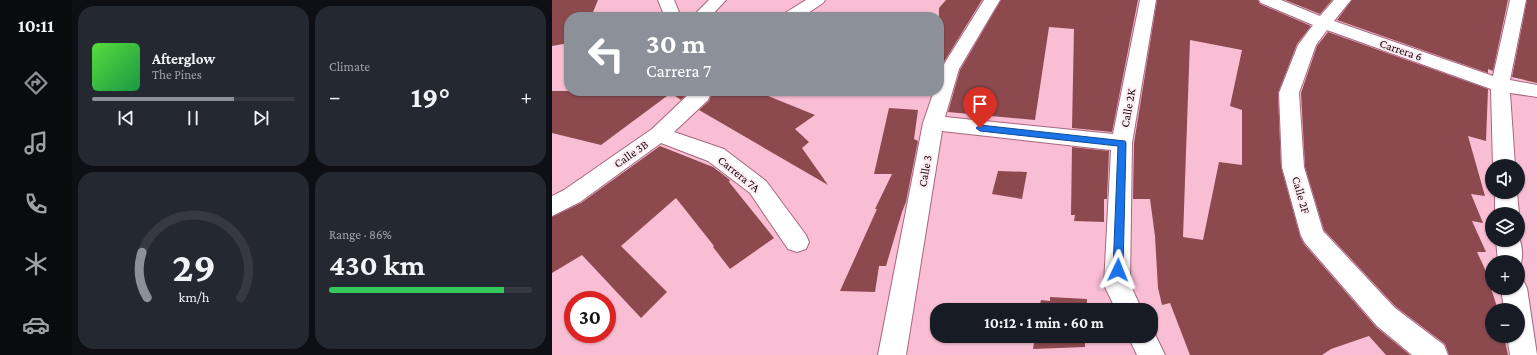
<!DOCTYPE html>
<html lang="en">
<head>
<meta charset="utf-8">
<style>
	:root { --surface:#171b24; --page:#242831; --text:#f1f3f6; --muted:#9ea1a6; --line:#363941; --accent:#8c9099 }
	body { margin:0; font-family:"Crimson Pro",serif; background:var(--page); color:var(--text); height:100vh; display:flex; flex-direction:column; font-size:15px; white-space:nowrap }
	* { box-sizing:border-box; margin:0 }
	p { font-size:13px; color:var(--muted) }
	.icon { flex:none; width:22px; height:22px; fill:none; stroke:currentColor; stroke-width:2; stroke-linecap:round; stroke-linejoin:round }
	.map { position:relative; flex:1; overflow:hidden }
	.panel { display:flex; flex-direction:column; gap:6px; padding:6px; background:#0d0f14; width:480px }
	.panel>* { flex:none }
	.hud { position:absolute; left:12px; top:12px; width:380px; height:84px; border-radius:16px; box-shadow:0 1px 3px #0004; background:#8c9099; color:#fff; overflow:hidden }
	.buttons { position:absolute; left:933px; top:159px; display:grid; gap:8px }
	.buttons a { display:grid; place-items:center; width:40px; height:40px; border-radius:50%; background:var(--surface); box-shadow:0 1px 3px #0004; font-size:20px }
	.speed { position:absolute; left:12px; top:291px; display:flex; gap:8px; font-size:20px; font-weight:700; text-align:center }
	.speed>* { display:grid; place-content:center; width:52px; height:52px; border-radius:50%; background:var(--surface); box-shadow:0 1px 3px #0004; line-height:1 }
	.speed .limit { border:6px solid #d22; background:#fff; color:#111 }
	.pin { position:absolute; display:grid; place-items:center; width:34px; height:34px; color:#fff; margin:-41px -17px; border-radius:50% 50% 50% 0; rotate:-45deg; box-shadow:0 0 4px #0007 }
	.pin .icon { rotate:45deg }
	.me { position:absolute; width:44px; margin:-22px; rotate:2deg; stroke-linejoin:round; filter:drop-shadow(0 0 3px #0008) }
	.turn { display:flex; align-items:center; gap:14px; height:84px; padding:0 16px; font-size:18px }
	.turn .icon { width:52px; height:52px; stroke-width:2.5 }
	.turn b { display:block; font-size:28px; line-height:34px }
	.big { font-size:30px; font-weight:700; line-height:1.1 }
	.panel .tile { flex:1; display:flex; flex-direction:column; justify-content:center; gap:6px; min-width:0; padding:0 14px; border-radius:16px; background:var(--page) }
	.panel .dial { align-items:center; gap:0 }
	.dial svg { height:104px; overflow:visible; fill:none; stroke:var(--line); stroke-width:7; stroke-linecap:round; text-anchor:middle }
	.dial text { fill:var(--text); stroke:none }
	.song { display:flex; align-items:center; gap:12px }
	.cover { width:48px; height:48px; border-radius:6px; background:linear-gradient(135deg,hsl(110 70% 55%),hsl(140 70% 35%)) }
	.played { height:4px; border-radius:2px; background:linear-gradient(90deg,var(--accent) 70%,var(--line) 70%) }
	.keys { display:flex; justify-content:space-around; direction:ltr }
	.heat { display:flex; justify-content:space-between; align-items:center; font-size:22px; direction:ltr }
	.charge { height:6px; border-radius:3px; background:linear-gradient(90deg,#34c759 86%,var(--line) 0) }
	.panel .tiles { flex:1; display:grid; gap:6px; grid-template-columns:repeat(2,1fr) }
	.trip { position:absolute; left:378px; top:303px; width:228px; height:40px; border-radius:16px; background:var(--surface); box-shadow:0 1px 3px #0004; font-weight:700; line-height:40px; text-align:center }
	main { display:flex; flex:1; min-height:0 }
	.dock { display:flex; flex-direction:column; width:72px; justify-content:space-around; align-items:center; background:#090b0e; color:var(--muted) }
	.dock .icon { width:28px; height:28px }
	.dock .active { color:var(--accent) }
	.dock b { font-size:18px; color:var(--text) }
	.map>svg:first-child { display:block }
	.building { fill:#8c4a4f; fill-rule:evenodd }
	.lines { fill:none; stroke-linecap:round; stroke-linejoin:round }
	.minor-casing { stroke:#a8667f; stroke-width:2 }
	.minor { fill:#fff; fill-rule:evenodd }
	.route { fill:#1a73e8; stroke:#114b97 }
	.labels { text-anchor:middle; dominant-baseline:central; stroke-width:4; stroke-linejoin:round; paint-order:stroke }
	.street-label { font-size:12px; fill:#1e0610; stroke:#fdedf2 }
</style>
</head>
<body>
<main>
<nav class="dock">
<b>10:11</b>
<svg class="icon active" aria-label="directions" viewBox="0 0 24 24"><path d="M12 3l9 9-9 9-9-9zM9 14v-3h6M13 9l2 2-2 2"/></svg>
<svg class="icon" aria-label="music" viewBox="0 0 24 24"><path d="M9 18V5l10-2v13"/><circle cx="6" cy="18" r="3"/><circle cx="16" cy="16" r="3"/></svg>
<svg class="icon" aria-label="phone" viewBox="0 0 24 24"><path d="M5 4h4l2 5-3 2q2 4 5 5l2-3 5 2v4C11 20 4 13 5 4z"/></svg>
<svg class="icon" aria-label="climate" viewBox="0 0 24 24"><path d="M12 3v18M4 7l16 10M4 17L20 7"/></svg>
<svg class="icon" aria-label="car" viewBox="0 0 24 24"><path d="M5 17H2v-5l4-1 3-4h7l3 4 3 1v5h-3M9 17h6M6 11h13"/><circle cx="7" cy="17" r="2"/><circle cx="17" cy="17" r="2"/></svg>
</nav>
<section class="panel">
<div class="tiles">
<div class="tile">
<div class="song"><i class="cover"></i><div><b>Afterglow</b><p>The Pines</p></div></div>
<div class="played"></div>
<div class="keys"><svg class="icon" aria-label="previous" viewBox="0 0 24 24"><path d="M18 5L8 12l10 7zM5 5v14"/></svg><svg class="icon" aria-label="pause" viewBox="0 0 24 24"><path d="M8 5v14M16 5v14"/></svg><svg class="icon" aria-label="next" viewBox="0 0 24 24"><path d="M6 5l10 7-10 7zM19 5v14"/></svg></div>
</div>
<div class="tile"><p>Climate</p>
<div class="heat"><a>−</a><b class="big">19°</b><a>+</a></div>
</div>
<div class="tile dial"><svg viewBox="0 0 100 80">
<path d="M14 69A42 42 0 1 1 86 69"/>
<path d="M14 69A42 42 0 0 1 10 34" stroke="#8c9099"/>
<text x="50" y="56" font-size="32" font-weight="700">29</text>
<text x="50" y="72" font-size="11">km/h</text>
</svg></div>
<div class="tile"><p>Range · 86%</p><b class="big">430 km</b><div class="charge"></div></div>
</div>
</section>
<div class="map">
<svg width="985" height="355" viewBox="0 0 985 355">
	<rect width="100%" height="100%" fill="#f9bed3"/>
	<path class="building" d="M0,0H46L39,17H17V43L0,46Z
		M394,0H430L387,70V8Z
		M449,0H586L560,132L520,128L522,29L497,27L483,120L396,112L408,70Z
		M605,0H706L708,4L759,26L745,44L726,93L729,167L748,236L752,244L824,327L858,355H834L817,336L779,349L770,355H638L618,303L610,305L606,288L603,236L598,199H581L582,143ZM638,40L690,50L678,106L690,110V165L667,162L651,240L631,237Z
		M733,0H780L768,14Z
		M800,0H956L941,71L936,69V73L785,20Z
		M975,0H985V83L960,77Z
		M776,32L936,89L934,141L916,136L933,196L919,194L931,223L920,221L934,252H925L939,282H937L946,310H940V336H952L956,355H897L893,344L844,307L772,230L753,167L749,93L765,46Z
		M0,91H138L129,100L119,93L49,145L0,133Z
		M161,91H204L263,115L243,129L257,142L250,148L276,185L147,110L157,101Z
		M337,108L366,110L362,139L366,141L354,202L350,212L334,266H327L323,292L288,291L325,209H323L340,174H322Z
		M108,146L161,167L178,180L177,182L222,238L178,269L161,247L162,246L124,198L69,246L115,292L89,318L30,255L0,273V217L29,203Z
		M520,147L557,151L555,199H552V222L522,221L523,215H519Z
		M446,171L475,172L470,199L440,194Z
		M498,297L535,299V306L552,307L551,310H487L489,300L498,301Z
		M483,336H551V343L533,342V347L481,349Z"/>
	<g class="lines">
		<g class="minor-casing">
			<path id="minor" d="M106,0H122L129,17H113Z
				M157,0H174L158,17H140Z
				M254,0H273L271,3L250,17H231L233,13Z
				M432,0H448L407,69L393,117L561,134L588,0H604L580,143L578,284L590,310H564L552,285L559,150L390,131L354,355H326L371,123L382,91H387V74L389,69Z
				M707,0H729L768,16L782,0H799L782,21L941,76L958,0H974L958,80L985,85V97L958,93L963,166H941L939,89L775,30L764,45L747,93L752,167L771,231L843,308L892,345L896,355H860L825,326L753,243L749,236L730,167L727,93L746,45L761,25L709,3Z
				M140,91H160L156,100L122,132L172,149L214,181L254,235L257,242L254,249L245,252L236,249L198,193L156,161L109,143L28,202L0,216V196L12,190L100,129Z
				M943,192H965L967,214L966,215V214H943Z
				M966,236C971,245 972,261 966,270V262H946L944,240H966Z
				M966,278L971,280L975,288L985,355H958L955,336H966V310H952L949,288H966Z
				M599,326L613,355H585L576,336H599Z"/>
		</g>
		<use href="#minor" class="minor"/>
	</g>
	<path class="route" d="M428,125L573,141L574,143L571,270L570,273L566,274L562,273L561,270L566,146L428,131L424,128Z"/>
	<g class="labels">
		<g class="street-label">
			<text transform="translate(849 50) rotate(19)">Carrera 6</text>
			<text transform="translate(576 108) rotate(-80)">Calle 2K</text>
			<text transform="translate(79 154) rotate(-35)">Calle 3B</text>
			<text transform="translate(373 171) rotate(-80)">Calle 3</text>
			<text transform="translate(187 174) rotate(39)">Carrera 7A</text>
			<text transform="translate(749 195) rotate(74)">Calle 2F</text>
		</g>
	</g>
</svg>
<div class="buttons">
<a><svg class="icon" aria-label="sound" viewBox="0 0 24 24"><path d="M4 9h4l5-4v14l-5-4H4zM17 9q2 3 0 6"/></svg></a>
<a><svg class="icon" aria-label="layers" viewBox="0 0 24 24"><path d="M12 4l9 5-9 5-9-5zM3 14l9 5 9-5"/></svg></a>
<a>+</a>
<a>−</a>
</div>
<div class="speed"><div class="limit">30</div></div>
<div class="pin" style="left:428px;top:128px;background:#d93025"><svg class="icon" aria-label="arrive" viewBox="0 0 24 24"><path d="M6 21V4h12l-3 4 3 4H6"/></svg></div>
<svg class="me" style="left:566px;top:270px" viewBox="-20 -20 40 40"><path d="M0-17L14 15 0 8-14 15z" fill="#1a73e8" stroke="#fff" stroke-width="4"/></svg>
<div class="trip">10:12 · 1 min · 60 m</div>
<div class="hud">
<div class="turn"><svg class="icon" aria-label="left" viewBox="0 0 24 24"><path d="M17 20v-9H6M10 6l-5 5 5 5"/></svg><div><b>30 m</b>Carrera 7</div></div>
</div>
</div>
</main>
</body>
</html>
